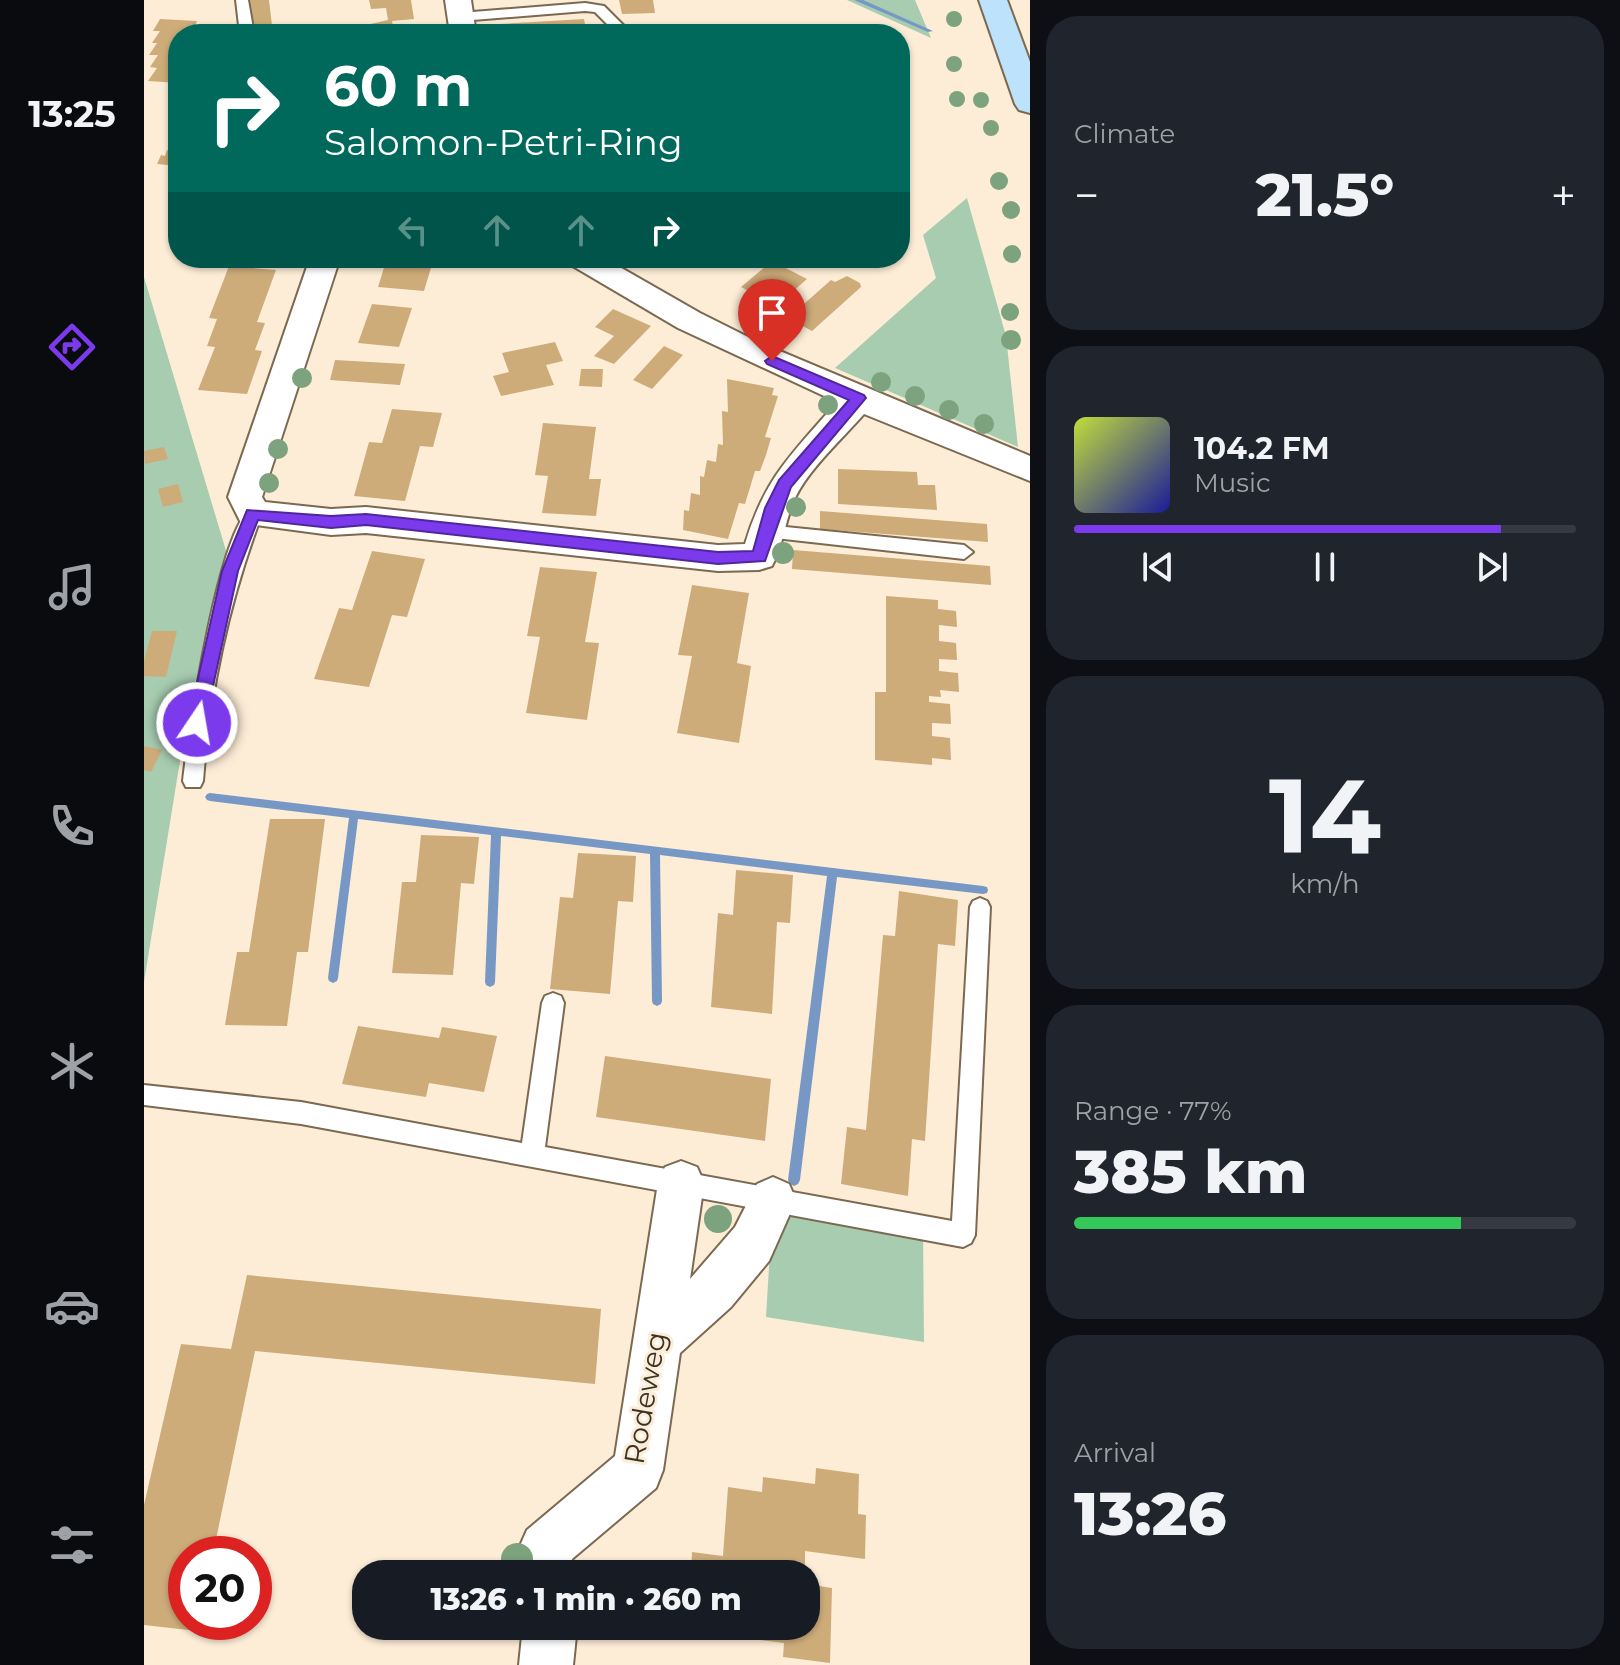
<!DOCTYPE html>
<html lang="en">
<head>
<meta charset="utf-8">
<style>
	:root { --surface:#171b24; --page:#20242c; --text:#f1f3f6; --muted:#9ea1a6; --line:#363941; --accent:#7c3aed }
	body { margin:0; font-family:Montserrat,sans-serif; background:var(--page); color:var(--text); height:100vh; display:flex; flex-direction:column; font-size:30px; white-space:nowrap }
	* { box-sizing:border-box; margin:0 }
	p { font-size:26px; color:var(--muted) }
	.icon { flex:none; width:44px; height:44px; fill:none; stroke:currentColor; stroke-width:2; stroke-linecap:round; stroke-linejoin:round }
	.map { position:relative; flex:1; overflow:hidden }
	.sheet { display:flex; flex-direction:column; gap:16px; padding:16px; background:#0d0f14; width:590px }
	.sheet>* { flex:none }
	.hud { position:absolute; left:24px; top:24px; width:742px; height:244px; border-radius:32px; box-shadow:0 2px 6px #0004; background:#00695c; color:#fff; overflow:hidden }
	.speed { position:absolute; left:24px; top:1536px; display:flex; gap:16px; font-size:40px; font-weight:700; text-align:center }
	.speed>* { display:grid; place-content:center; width:104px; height:104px; border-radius:50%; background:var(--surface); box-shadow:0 2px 6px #0004; line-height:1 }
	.speed .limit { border:12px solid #d22; background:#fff; color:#111 }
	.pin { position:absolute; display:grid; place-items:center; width:68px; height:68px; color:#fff; margin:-82px -34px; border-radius:50% 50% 50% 0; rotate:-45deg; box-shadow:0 0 8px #0007 }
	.pin .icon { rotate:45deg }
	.me { position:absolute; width:88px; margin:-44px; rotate:12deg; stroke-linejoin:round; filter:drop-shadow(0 0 6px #0008) }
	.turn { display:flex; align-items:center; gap:28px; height:168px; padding:0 24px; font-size:36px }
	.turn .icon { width:104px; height:104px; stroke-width:2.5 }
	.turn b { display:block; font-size:56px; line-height:68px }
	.lanes { display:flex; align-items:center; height:76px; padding:0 24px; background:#0003; justify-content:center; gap:40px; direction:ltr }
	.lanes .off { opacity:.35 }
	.big { font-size:60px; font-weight:800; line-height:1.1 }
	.sheet .card { flex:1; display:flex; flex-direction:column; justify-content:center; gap:12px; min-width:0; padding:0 28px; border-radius:32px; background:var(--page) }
	.sheet .dial { align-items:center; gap:0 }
	.dial b { font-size:104px; line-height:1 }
	.song { display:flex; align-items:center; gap:24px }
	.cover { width:96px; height:96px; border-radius:12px; background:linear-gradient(135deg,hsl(70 70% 55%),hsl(240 70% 35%)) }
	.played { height:8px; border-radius:4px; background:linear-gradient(90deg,var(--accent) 85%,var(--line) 85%) }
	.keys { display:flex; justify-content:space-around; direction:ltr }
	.heat { display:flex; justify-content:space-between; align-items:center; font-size:44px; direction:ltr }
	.charge { height:12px; border-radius:6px; background:linear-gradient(90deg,#34c759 77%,var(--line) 0) }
	.trip { position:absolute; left:208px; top:1560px; width:468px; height:80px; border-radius:32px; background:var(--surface); box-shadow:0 2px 6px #0004; font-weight:800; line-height:80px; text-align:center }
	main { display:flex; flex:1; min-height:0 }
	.tabs { display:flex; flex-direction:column; width:144px; justify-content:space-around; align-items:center; background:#090b0e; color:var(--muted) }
	.tabs .icon { width:56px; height:56px }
	.tabs .active { color:var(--accent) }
	.tabs b { font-size:36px; color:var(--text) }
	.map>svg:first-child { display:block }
	.green { fill:#a7ccb0 }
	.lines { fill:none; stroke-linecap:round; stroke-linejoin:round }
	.stream { fill:#7798c5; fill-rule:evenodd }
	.building { fill:#ceac7a }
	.service-casing { stroke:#7b6951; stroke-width:4 }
	.minor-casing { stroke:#7b6951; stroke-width:4 }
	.secondary-casing { stroke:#7b6951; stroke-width:4 }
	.service { fill:#fff; fill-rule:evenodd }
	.minor { fill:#fff; fill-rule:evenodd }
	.secondary { fill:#bde2fb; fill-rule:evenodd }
	.tree { fill:#7da27e }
	.route { fill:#7c3aed; stroke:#51269a; stroke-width:2 }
	.labels { text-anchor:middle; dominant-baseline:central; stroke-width:6; stroke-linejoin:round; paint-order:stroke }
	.near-street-label { font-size:28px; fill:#3a3328; stroke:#fdedd7 }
</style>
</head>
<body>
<main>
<nav class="tabs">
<b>13:25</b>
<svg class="icon active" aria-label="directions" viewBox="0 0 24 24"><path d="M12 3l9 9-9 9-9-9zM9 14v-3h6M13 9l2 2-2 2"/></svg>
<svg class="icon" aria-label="music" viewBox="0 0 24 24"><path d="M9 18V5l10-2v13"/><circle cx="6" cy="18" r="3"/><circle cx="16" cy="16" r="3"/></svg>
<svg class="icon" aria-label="phone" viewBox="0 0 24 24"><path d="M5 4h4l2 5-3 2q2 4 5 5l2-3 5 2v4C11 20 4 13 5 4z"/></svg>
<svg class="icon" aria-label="climate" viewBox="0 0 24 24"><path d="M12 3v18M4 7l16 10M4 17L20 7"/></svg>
<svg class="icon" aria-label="car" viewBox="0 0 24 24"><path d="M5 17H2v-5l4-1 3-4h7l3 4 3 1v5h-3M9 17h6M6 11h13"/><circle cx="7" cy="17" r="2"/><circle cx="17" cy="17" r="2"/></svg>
<svg class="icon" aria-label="filters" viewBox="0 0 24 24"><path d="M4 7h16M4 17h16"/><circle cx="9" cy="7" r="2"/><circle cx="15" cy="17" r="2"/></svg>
</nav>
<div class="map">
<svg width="886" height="1665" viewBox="0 0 886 1665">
	<rect width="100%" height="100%" fill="#fdedd7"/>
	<path class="green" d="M703,0H771L787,38Z
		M823,198L862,336L874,447L691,368L792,278L779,235Z
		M0,277L83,554L44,712L0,982Z
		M629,1200L779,1228L780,1342L622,1317Z"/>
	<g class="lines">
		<path class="stream" d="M710,0H719L789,31L784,32Z
			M66,793L839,886L843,887L844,890L843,893L839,894L693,877L656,1180L654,1184L650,1186L646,1184L644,1180L683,876L516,855L518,1001L517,1004L513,1006L509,1004L508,1001L506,854L357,836L351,982L350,985L346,987L342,985L341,982L347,835L214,819L194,978L193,981L189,983L185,981L184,978L205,818L66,801L63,800L61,797L63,794Z"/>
	</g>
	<path class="building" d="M105,0H125L129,34H109Z
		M225,0H267L270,19L248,21L250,30L212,34L209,28L244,20L242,8L227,9Z
		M475,0H509L511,13L478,14Z
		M16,19L53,21L48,34H34V83L4,81L13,68L6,67L14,55H5L13,43H8L16,31H9Z
		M440,19L443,34H358L357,24Z
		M34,138V166L13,164L17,155L21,156L23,150H29Z
		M243,258H290L280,291L234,287Z
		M628,261L663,279L632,306L597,287Z
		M85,266L132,270L113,322L121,323L111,350L118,351L103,394L54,390L71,347L63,346L73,319L65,318Z
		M703,276L716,283L717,287L668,331L644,318L687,280L691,282Z
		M228,304L268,308L255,347L214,343Z
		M469,309L507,326L470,364L450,356L470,336L451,327Z
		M411,342L419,361L402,365L410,385L357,396L349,376L365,372L358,353Z
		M520,346L539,355L508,389L489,380Z
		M191,360L261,364L256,385L186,380Z
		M437,369H459L458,387L435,386Z
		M583,379L630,388L628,395L634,396L621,437L627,438L622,455L616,471H611L601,504L595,503L584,539L539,530L540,510L545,511L547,493L556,495V476L560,477L563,460L572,462L574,444L579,445L578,411L584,412Z
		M248,409L298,413L289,447L276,446L261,501L210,496L225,442L238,443Z
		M399,423L452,427L445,479H457L452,516L398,513L404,476L391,475Z
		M20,447L24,459L1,464L0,451Z
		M694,469L773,472L774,485H791L793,510L694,504Z
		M34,484L39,502L19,507L14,489Z
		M676,511L843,524L844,542L676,529Z
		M649,550L846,566L847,585L648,569Z
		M228,551L281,559L263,617L248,615L225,687L170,679L195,608L208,610Z
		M396,567L453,572L441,642L455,643L443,720L382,713L396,637L383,636Z
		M548,585L605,593L593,663L607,666L595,743L533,733L548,656L534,655Z
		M742,596L794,600V609L812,611L813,627L795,625V641L812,643L813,660L795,659V671L814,673L815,692L796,690L797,697L785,696V702L806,704L807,724L788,723V736L806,738L807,760L788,758V765L731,760V692H742Z
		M8,631H33L22,677L0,676V661Z
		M0,746L18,750L7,772L0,770Z
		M126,819H181L164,952H153L143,1026L81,1025L93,952H105Z
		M277,835L335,837L330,884L317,883L309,975L248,973L258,882H272Z
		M434,853L492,856L489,902L474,901L466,994L406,989L416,897L429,898Z
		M592,870L649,875L646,923L633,922L628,1014L567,1007L574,913L589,915Z
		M755,891L814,900L811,946L794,944L781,1141L768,1139L764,1196L697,1184L703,1127L722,1130L739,935L751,936Z
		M214,1026L295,1038L298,1027L353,1036L340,1092L285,1083L282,1097L198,1084Z
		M461,1056L627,1079L621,1141L452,1117Z
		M103,1275L457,1309L451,1384L111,1351L69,1554H42V1622H55L53,1631L0,1625V1505L37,1344L87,1349Z
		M672,1468L715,1474L714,1514L722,1515L721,1559L661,1551V1574H547L548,1552L579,1556L584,1487L618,1492L619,1477L671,1484Z
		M662,1584L688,1588L686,1663L639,1657L640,1643L578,1635L579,1626H662Z"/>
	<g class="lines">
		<g class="service-casing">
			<path id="service" d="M92,0H104L110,34H96Z
				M441,3L460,6L488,34H473L451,12L441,11L316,21L309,17L316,13Z
				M109,508L118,514C85,601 66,689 59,781L56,787H42L39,781C43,742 76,518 109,508Z
				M622,525L820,545L829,552L820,559L622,537L613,531Z
				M836,898L843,901L846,907L831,1235L827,1243L819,1247L157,1124L0,1105V1085L157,1102L378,1143L398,1003L401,996L409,993L417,996L420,1003L401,1147L808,1221L826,907L829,901Z"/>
		</g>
		<g class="minor-casing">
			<path id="minor" d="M301,0H327L332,34H306Z
				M166,258H196L118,497L121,502L187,509L222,507L574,545L601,544C621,477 648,454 693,402L534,328L427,265L423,258H460L556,313L612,341L886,456V481L720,414C699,438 666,468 652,496C641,518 640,544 628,566L615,570L574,571L222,533L187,535L97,523L84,497Z
				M537,1161L553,1167L560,1183L546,1279L591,1227L613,1184L629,1177L645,1184L652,1200L625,1261L587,1307L536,1353L519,1470L512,1488L428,1559L429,1574H377L375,1548L383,1530L471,1456L514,1183L521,1167Z
				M379,1626H433L429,1665H375Z"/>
		</g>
		<g class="secondary-casing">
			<path id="secondary" d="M835,0H863L886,62V113L875,110L871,104Z"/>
		</g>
		<use href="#service" class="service"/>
		<use href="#minor" class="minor"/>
		<use href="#secondary" class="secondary"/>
	</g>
	<g class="tree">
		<circle cx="810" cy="19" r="8"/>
		<circle cx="810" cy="64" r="8"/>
		<circle cx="813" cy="99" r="8"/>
		<circle cx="837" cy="100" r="8"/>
		<circle cx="847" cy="128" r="8"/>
		<circle cx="855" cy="181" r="9"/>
		<circle cx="867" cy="210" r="9"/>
		<circle cx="868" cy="254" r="9"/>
		<circle cx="866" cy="312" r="9"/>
		<circle cx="867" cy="340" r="10"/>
		<circle cx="158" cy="378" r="10"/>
		<circle cx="737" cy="382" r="10"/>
		<circle cx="771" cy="396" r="10"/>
		<circle cx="684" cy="405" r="10"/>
		<circle cx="805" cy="410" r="10"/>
		<circle cx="840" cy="424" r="10"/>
		<circle cx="134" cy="449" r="10"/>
		<circle cx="125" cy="483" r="10"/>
		<circle cx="652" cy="507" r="10"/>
		<circle cx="639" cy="553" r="11"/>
		<circle cx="574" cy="1219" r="14"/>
		<circle cx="373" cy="1559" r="16"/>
	</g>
	<path class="route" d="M628,356L720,395L722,398L647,487L621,561L574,564L222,525L187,528L114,520L94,571L61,723L59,728H47L44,723L78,571L103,510L187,516L222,514L574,552L609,551L621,508L635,480L705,400L623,364L621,361Z"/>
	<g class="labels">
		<g class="near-street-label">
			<text transform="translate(501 1398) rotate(-80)">Rodeweg</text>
		</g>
	</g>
</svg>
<div class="speed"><div class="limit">20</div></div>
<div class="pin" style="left:628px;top:361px;background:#d93025"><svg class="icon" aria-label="arrive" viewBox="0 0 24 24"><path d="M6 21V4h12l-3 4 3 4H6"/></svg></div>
<svg class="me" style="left:53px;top:723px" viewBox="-20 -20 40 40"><circle r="17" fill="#7c3aed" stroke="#fff" stroke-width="3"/><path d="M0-11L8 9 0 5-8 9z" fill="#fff"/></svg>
<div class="trip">13:26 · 1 min · 260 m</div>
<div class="hud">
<div class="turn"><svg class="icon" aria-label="right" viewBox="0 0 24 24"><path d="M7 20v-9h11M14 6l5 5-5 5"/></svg><div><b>60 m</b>Salomon-Petri-Ring</div></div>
<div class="lanes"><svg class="icon off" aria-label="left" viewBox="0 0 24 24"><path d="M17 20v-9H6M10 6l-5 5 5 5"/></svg><svg class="icon off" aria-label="ahead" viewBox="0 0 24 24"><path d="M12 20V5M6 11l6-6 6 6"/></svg><svg class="icon off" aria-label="ahead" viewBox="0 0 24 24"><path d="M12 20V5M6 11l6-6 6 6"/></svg><svg class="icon" aria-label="right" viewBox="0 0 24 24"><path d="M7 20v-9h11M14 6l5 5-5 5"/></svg></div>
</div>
</div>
<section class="sheet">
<div class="card"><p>Climate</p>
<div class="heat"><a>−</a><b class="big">21.5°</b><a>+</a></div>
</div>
<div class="card">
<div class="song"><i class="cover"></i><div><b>104.2 FM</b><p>Music</p></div></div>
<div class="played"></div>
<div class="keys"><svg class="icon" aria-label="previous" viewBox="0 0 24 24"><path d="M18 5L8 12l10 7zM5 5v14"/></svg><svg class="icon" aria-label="pause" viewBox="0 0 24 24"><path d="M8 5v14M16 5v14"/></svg><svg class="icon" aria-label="next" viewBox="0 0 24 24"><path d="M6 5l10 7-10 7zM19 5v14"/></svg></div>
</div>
<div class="card dial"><b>14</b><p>km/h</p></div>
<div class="card"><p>Range · 77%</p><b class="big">385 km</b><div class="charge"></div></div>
<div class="card"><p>Arrival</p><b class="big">13:26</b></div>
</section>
</main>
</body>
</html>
